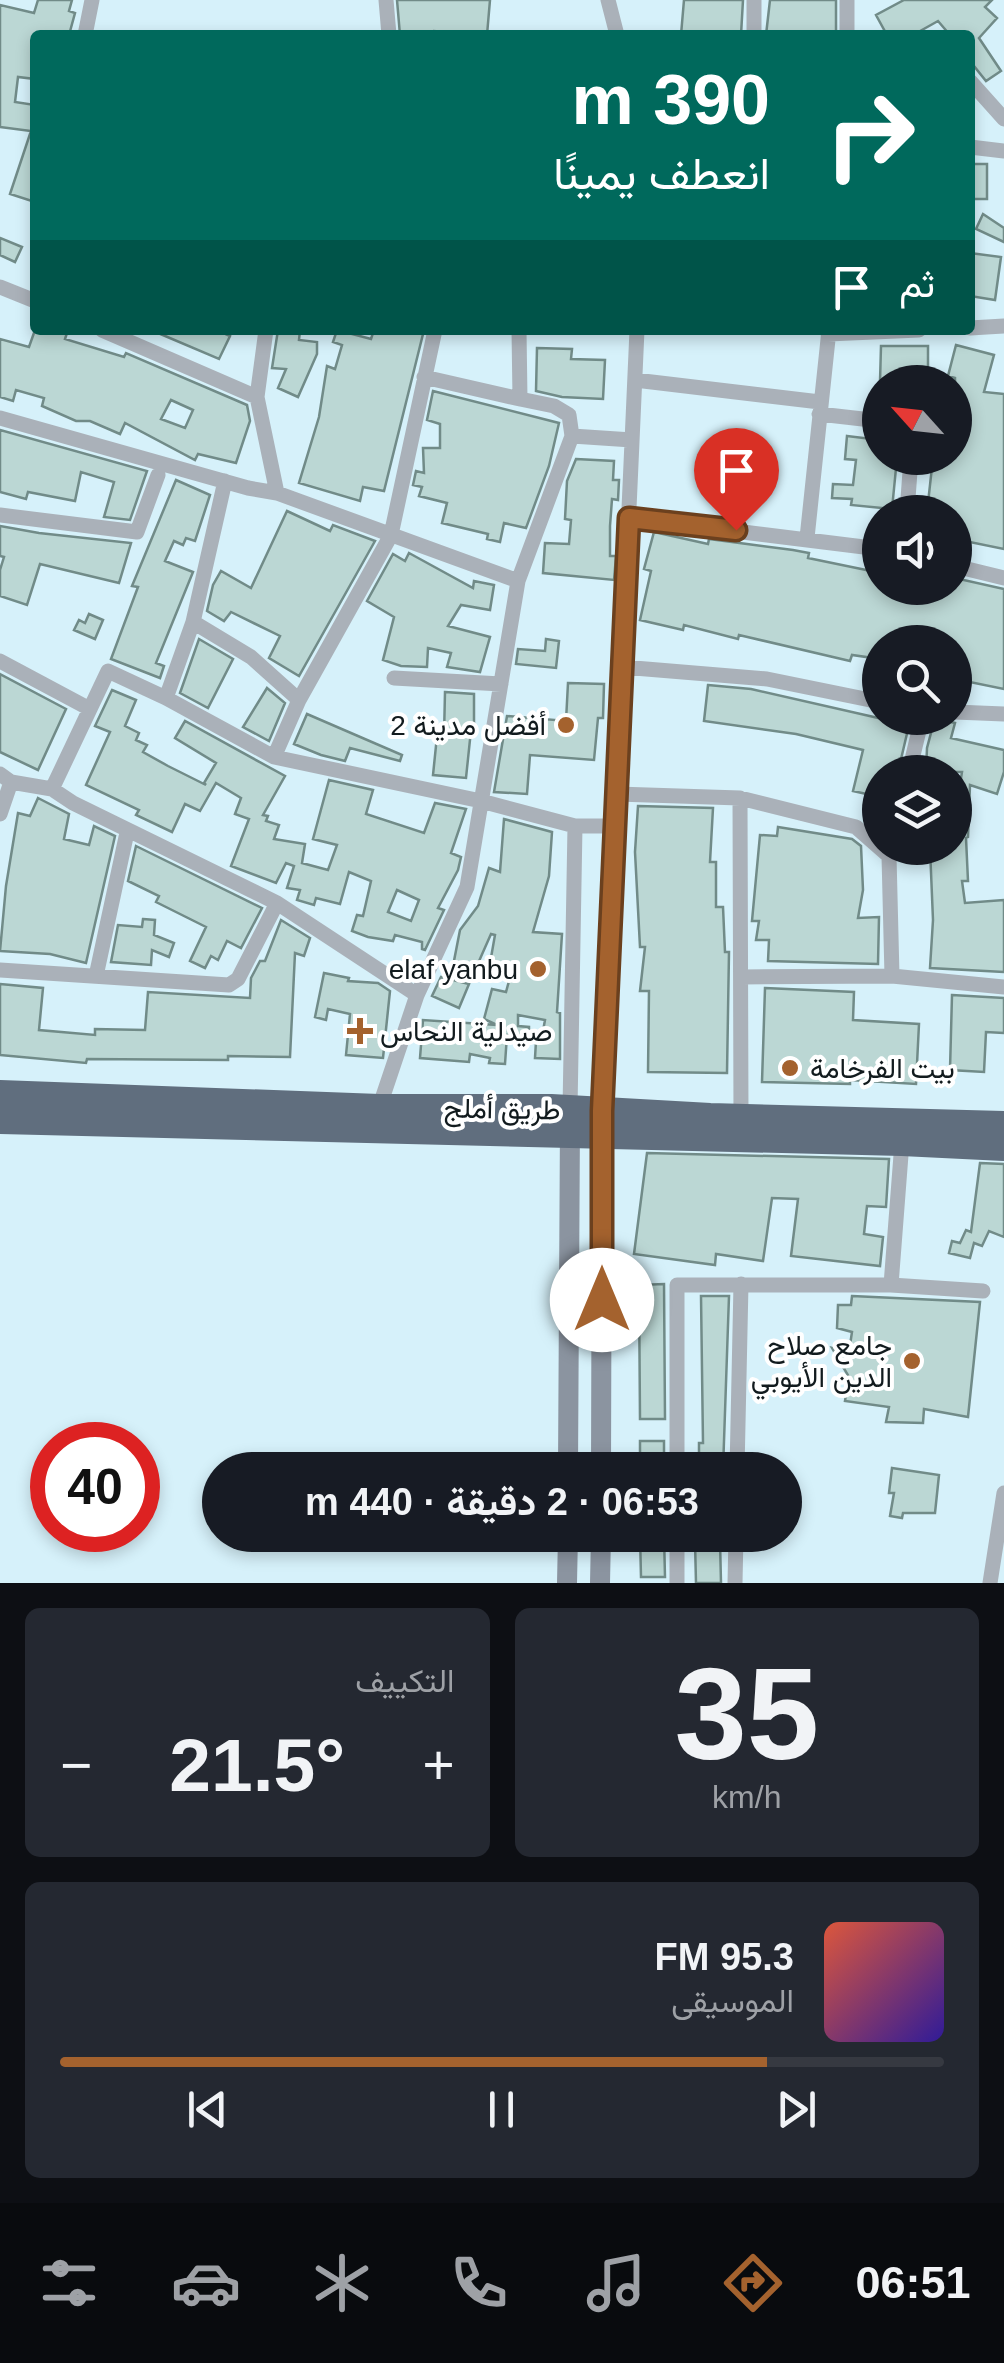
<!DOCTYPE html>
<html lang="ar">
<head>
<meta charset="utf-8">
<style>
	:root { --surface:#171b24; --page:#242831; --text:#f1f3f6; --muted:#9ea1a6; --line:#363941; --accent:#a4622e }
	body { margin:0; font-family:Helvetica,Vazirmatn,sans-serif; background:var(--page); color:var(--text); direction:rtl; height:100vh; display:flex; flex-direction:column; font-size:38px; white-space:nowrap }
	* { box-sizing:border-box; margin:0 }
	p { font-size:32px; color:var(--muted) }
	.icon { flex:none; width:55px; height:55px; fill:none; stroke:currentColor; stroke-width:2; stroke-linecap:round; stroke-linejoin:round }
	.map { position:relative; height:1583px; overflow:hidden; direction:ltr }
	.details { display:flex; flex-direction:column; gap:25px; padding:25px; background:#0d0f14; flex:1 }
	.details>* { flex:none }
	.top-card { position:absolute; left:30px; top:30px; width:945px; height:305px; border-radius:10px; box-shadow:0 5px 15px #0003; direction:rtl; background:#00695c; color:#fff; overflow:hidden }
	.needle { width:65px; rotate:297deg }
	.fabs { position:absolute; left:862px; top:365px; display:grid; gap:20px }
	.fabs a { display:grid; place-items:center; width:110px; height:110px; border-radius:50%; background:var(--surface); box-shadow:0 5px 15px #0003; font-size:50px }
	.speed { position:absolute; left:30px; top:1422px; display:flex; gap:20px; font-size:50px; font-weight:700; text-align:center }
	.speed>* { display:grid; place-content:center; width:130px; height:130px; border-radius:50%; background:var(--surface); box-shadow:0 5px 15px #0003; line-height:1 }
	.speed .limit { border:15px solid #d22; background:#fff; color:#111 }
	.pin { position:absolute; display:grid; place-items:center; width:85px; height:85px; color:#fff; margin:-102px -42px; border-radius:50% 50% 50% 0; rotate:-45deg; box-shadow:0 0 10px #0007 }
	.pin .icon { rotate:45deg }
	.me { position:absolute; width:110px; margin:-55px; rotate:0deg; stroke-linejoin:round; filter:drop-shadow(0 0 8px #0008) }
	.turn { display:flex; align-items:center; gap:35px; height:210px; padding:0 40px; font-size:45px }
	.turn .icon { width:130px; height:130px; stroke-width:2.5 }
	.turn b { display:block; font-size:70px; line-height:85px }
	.then { display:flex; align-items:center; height:95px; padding:0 40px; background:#0003; gap:20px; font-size:38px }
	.big { font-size:75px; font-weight:700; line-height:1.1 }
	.details .card { flex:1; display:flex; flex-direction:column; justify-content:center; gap:15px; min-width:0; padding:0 35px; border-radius:15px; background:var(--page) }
	.details .dial { align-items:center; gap:0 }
	.dial b { font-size:130px; line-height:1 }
	.song { display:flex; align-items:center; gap:30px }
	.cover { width:120px; height:120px; border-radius:15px; background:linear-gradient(135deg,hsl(10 70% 55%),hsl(250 70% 35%)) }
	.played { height:10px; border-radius:5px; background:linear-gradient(90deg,var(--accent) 80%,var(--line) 80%) }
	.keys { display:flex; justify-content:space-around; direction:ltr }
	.heat { display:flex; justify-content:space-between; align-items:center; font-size:55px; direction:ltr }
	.details .tiles { flex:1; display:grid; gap:25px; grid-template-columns:1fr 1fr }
	.card:last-child { grid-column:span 2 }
	.trip { position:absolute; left:202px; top:1452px; width:600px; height:100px; border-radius:50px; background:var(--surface); box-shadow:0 5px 15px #0003; font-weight:700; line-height:100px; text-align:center; direction:rtl }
	.menu { display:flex; height:160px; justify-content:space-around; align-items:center; background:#090b0e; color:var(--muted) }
	.menu .icon { width:70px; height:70px }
	.menu .current { color:var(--accent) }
	.menu b { font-size:45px; color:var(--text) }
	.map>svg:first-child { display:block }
	.building { fill:#bbd7d4; stroke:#718b88; stroke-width:2.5; fill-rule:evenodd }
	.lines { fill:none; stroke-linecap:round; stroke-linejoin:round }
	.street { stroke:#aab1b9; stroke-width:15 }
	.secondary { stroke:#8b94a0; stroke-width:20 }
	.highway { stroke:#606e7e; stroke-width:28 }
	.route-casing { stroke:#6b401e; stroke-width:25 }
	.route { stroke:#a4622e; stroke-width:18 }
	.poi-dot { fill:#a4622e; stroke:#fff; stroke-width:4 }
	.labels { text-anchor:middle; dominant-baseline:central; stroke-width:8; stroke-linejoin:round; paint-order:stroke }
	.poi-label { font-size:28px; fill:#121b1e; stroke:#fff; text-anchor:end }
	.street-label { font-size:28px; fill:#121b1e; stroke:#fff }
</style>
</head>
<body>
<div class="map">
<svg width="1004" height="1583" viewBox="0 0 1004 1583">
	<rect width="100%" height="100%" fill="#d6f1fa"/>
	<path class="building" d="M38,0H72L69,11L75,13L69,35H35V79L18,77L15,102L35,105V202L10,194L31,131L0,127V5L34,13Z
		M397,0H490L487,35L434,31L433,35H400Z
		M684,0H743L741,35H681Z
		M770,0H836V35H766Z
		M904,0H992L985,7L997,18L979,38L1001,71L986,81L970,61V35H950L938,21L913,35H887L876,15Z
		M970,164H987V199H970Z
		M983,214L1004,228V242L976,229Z
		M0,238L22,247L15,262L0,255Z
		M970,253L1001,257L995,300L970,296Z
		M35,330H68L65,339L124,357L126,353L247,405L250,421L236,463L198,454L195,460L125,423L120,434L90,421H76L42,406L44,398L16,390L13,401L0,397V339L29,347ZM171,400L193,410L185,428L161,419Z
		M151,330H217L230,336L219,359Z
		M278,330H300L299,340L317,342V354L298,397L278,388L286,369L272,368Z
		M337,330L371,339L374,330H424L384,491L363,487L360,501L299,483L319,417L327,366L335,369L342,345L333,342Z
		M956,345L994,355L984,392L1004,394V549L955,539V512H927L933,458H955V378L948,376Z
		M881,346H928V382H880Z
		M537,348L572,349L571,359L605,360L603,399L562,397L536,391Z
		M433,391L559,423L549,466L526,528L504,523L500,542L487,539L488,534L442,523L447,503L419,496L422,487L413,485L416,471L424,473L423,448H440V424L427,420Z
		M0,430L147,471L130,520L104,517L114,482L81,472L75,501L28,492L26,499L0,492Z
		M847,436L872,439L871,445L880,446V458H897L892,509L851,505L852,499L832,498L833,484L853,485L856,460L845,459Z
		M576,459L614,461L613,480H619L618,500L612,499L610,526V556H616L614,580L543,573L545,543L569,544L571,520L565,519L567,481Z
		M176,480L210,495L195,541L186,538L183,545L174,541L165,561L193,572L156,663L164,666L160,678L111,659L138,587L132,586Z
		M287,511L330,531L333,525L375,541L299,676L269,658L280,636L231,612L224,621L207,611L213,585L221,571L251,588Z
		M0,526L39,533L131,543L119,583L40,564L27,605L0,596V570L4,557L0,556Z
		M654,532L708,544L709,539L793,550L809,553L808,558L871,571L873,559L880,560V588H955V578L1004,589V689L955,679V642H880V659L852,655L850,661L739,635L738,639L684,625L683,630L640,620L651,571L644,569Z
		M409,553L473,588L474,581L494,585L490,610L461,605L448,626L490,637L480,672L447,667L451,653L428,648L427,667L401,666L383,660L394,617L367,601L393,554L405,561Z
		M89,614L103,620L95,639L74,630L79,620L85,623Z
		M199,639L233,659L208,708L180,693Z
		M546,639L559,641L556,668L516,664L518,649L545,651Z
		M0,674L66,709L38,770L0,752Z
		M568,683L604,684L603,718H598L594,760L530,755L527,794L494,792L507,716L566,721Z
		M708,685L751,689L909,725L898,772H880V797L853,791L863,750L796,734L704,721Z
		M267,688L285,703L269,741L243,727Z
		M112,690L136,700L125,726L139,733L136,740L147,745L143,752L168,766L206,785L204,783L216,763L175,738L185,721L285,776L263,815L268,816L266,821L279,825L274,839L305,844L302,863L328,870L337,845L313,839L329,780L373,790L366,814L424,833L435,803L466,809L451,853L461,857L458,870L438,908L444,910L425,950L422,949V942L395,935L393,941L368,937L352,931L357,915L363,916L371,881L349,872L340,904L316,898L314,905L297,900L300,890L287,888L294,866L286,863L276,883L231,866L249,819L235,814L241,798L216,783L200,811L185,804L172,832L136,815L139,810L86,785L110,732L95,726ZM397,890L419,900L411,921L388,912Z
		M445,692L474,694V730H471L466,778L433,775L437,736H444Z
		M307,714L402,755L400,761L350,748L345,761L321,755L294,744Z
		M935,718L955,723L951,738L1004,750V772L997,794L970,785L968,837L966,838L968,881H962L965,903L1004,900V972L930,968L933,920L930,848H955V814L962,772H926L927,748Z
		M38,798L69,814L64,839L89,845L94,826L115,836L86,963L50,954L0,951L6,886L18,813L30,816Z
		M638,806L713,808L710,862H716V907H723L725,952H729L727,1073L648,1072L649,991H640L645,947H640L635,852Z
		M504,819L552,832L549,876L533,932L562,934L557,1012L560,1013V1059L535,1058L536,1041L541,1042L545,1020L518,1015V1026L529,1027V1035H507L505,1064L489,1063L490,1058L470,1054L469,1062L420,1058L423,1020L497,1025L484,1019L492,989L506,992L512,970L489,969L495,935L491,934L476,968L453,966L460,930L478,906L489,868L500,872Z
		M778,827L852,839L861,846L863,890L858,918L879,917L878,964L768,961L769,940H756L759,921H752L760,835L777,836Z
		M136,846L262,908L241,948L227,941L218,960L211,956L205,968L190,961L206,927L156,902L159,896L128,881Z
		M143,919L155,920L154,935L174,943L169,957L152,950L151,965L111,962L118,925L142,927Z
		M281,920L310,938L304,956L295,953L290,1057L228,1056V1060L87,1059L86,1063L0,1055V984L43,988L39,1030L95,1035V1029L145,1030L148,992L250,998L251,978L260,961H265Z
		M324,973L349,978L348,981L378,983L390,991L383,1058L346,1055L350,1014L328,1009L326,1020L315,1017Z
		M441,977L469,984L459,1008L432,996Z
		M765,988L854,992L853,1020L919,1024L916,1084L850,1080V1084L762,1082Z
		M952,995L1004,998V1033L986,1032L984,1072L950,1070Z
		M647,1153L889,1159L886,1207L867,1206L864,1234L883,1237L880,1266L791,1256L798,1199L772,1198L763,1261L716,1254L715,1265L634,1254Z
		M980,1163L1004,1164V1237L989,1231L982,1246L974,1243L970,1258L949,1253L952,1241L960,1243L966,1230L971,1232Z
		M664,1284L665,1419H640L639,1285Z
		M701,1296H729L723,1470H699V1443H703Z
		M852,1296L980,1302L968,1417L924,1409L923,1423L886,1422L889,1407L845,1401L849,1377L832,1348L849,1352L852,1332L837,1328L838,1305H851Z
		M640,1441H664V1470H640Z
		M892,1468L939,1475L935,1513H903L902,1518L890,1516L894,1493H889Z
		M640,1535H664L665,1577H641Z
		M695,1541H720L721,1583H696Z"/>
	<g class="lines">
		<path class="street" d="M386,0L389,35
			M608,0L617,35
			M847,0V35
			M85,35L92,0
			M754,35V0
			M970,81L1004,119
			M970,147L1004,151
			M0,287L35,301
			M970,328L1004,326
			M102,330L257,397L277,493
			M519,330L520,399L554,406L569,415L572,436
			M828,334L919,330
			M424,377L520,399
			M635,380L820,402
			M257,397L266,330
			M819,414L880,421
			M0,418L248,488L277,493L518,581
			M907,512L911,458
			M0,515L137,532L158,475
			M629,518L880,549
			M807,538L829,330
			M955,566L1004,578
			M193,622L251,657L299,700
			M0,661L88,708
			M622,667L767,679L880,702
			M394,678L501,684
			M166,698L193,622L225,481
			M955,712L1004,714
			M274,757L299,700L391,535L435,330
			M909,772L922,718
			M0,774L11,782L52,789
			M617,794L740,798L856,827L889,856L892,976
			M740,798L741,1118
			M0,814L11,782
			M0,970L229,985L238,979L277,903
			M96,976L126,837
			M742,977L892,976L1004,987
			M417,995L277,903L73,803L52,789L108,671L166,698L274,757L481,801L575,826H615
			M379,1108L417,995L467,887L518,581L572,436L632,440
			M570,1109L575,826
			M602,1111L637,330
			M891,1285L902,1142
			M677,1470V1285H891L983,1291
			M737,1470L741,1284
			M677,1535V1583
			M735,1583L736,1535
			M990,1583L1004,1493"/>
		<path class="secondary" d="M568,1470L570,1121
			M601,1470L602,1122
			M567,1583L568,1535
			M600,1583L601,1535"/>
		<path class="highway" d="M0,1094L379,1108H551L710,1117L1004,1125
			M0,1120L902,1142L1004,1147"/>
	</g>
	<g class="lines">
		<g class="route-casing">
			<path id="route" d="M602,1300V1111L629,518L736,530"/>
		</g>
		<use href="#route" class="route"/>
	</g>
	<g class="poi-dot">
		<circle cx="566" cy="725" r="10"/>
		<circle cx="538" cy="969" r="10"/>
		<path d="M355 1016h10v10h10v10h-10v10h-10v-10h-10v-10h10z"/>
		<circle cx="790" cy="1068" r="10"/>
		<circle cx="912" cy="1361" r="10"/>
	</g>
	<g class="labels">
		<g class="poi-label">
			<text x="546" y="725">2 أفضل مدينة</text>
			<text x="518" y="969">elaf yanbu</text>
			<text x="380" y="1031" text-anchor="start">صيدلية النحاس</text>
			<text x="810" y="1068" text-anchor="start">بيت الفرخامة</text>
			<text x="892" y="1345">جامع صلاح<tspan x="892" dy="32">الدين الأيوبي</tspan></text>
		</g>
		<g class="street-label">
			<text transform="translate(502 1109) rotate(1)">طريق أملج</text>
		</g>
	</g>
</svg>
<div class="fabs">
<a><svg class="needle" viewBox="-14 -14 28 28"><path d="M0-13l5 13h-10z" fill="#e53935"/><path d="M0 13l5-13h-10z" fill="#9ea1a6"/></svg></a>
<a><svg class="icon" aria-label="sound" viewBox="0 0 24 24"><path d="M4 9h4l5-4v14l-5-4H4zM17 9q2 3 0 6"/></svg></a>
<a><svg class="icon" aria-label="search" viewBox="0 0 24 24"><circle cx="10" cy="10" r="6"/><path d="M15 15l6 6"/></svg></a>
<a><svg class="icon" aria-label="layers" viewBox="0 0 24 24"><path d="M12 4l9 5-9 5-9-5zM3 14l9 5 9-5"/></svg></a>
</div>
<div class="speed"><div class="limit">40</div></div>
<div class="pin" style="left:736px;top:530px;background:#d93025"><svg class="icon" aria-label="arrive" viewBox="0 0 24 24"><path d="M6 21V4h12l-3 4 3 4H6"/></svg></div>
<svg class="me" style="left:602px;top:1300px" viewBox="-20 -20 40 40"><circle r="19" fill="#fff"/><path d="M0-13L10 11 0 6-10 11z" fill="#a4622e"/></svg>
<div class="trip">06:53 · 2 دقيقة · 440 m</div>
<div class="top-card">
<div class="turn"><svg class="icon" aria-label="right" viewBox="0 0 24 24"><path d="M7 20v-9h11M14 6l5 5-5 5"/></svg><div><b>390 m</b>انعطف يمينًا</div></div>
<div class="then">ثم<svg class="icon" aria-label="arrive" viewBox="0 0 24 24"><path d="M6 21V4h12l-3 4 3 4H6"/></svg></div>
</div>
</div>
<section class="details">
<div class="tiles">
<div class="card dial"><b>35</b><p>km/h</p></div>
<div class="card"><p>التكييف</p>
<div class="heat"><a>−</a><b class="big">21.5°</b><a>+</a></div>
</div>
<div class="card">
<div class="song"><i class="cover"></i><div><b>95.3 FM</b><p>الموسيقى</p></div></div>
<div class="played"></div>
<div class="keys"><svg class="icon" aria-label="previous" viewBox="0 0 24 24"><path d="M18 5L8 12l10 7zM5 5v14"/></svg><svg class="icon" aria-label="pause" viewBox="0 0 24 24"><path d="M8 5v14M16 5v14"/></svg><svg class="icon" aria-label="next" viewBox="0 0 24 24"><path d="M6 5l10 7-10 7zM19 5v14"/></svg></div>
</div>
</div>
</section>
<nav class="menu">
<b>06:51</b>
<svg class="icon current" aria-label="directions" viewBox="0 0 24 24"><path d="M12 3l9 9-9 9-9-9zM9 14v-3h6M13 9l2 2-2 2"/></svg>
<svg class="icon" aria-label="music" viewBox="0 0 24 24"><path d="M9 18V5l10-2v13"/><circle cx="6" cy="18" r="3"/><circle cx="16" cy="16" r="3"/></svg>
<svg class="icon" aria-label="phone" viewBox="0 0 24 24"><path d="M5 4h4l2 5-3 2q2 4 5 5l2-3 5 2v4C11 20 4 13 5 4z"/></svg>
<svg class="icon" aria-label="climate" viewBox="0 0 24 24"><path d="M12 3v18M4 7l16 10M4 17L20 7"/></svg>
<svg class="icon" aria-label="car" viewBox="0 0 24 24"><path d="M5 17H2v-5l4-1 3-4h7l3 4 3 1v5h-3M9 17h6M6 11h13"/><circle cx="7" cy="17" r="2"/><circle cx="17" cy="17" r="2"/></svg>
<svg class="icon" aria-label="filters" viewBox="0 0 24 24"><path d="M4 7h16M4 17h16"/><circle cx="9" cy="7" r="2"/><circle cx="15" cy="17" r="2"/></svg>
</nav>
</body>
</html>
